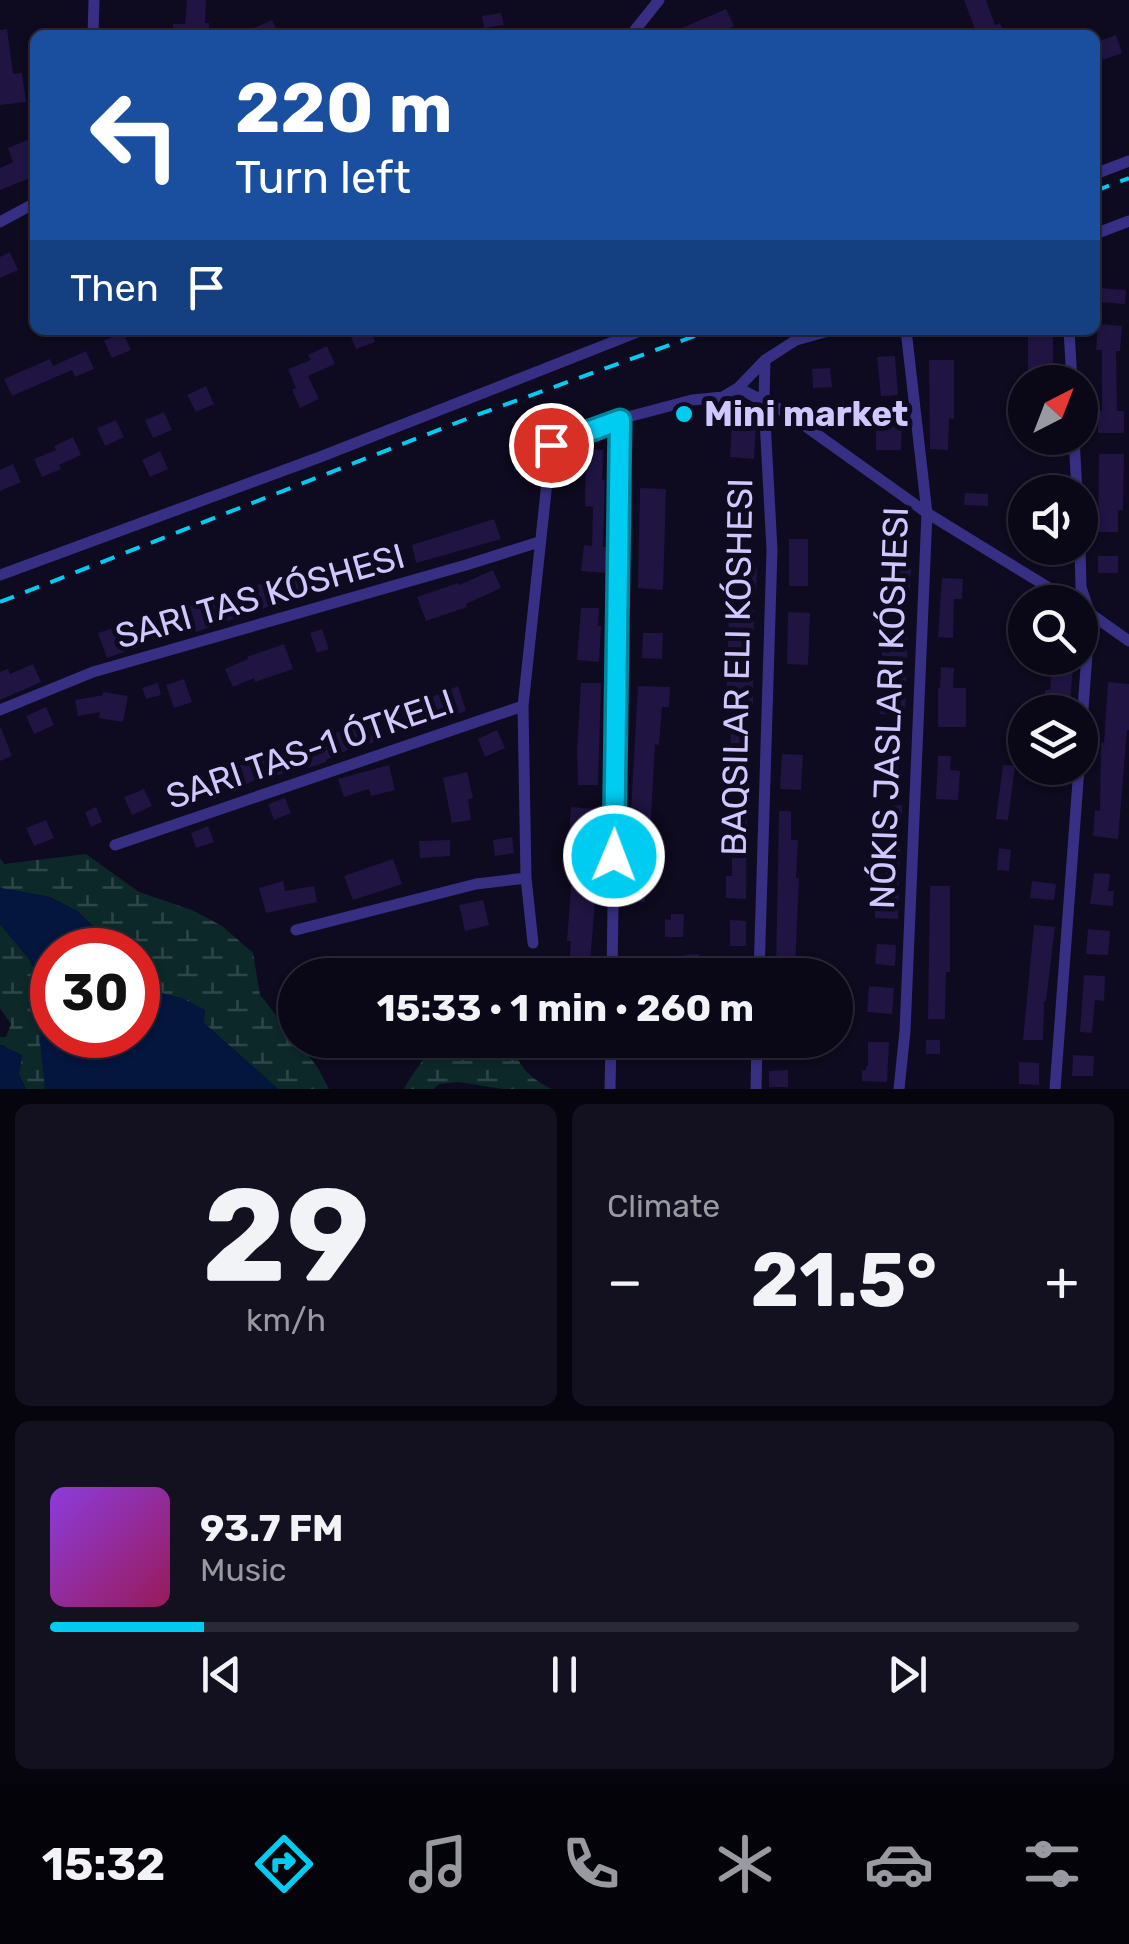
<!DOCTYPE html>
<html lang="en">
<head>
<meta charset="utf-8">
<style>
	:root { --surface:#0a0817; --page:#131120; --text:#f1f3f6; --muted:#999aa1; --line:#2a2936; --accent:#00ccf2 }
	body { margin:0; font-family:Rubik,sans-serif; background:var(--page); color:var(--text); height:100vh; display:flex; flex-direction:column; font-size:38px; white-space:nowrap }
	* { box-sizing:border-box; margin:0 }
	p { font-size:32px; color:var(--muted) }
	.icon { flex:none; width:55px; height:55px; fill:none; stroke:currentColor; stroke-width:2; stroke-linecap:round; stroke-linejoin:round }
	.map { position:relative; height:1089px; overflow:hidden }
	.sheet { display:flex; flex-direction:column; gap:15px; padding:15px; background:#06040d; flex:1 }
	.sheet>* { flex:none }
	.guide { position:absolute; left:30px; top:30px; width:1070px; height:305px; border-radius:15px; box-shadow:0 2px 8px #0004,0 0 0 2px var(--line); background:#1a4fa0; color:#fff; overflow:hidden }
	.needle { width:65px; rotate:42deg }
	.buttons { position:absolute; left:1008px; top:365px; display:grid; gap:20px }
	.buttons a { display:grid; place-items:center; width:90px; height:90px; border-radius:50%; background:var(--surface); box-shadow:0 2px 8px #0004,0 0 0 2px var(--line); font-size:50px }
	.speed { position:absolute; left:30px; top:928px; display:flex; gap:20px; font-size:50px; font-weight:700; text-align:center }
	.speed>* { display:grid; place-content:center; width:130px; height:130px; border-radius:50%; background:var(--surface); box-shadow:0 2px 8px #0004,0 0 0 2px var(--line); line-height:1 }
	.speed .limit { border:15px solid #d22; background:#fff; color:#111 }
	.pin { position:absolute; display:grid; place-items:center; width:85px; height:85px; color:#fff; margin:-42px; border:5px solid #fff; border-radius:50%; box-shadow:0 2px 10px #0007 }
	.me { position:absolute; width:110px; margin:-55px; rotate:1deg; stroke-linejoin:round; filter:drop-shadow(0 0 8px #0008) }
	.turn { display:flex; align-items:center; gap:35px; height:210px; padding:0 40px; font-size:45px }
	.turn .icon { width:130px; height:130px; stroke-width:2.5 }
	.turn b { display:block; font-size:70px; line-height:85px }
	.then { display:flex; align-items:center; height:95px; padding:0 40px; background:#0003; gap:20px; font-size:38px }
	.big { font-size:75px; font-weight:700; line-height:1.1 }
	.sheet .card { flex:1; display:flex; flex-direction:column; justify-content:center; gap:15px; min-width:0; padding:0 35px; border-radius:15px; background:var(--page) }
	.sheet .dial { align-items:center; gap:0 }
	.dial b { font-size:130px; line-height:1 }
	.song { display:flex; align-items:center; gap:30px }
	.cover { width:120px; height:120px; border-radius:15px; background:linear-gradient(135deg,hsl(270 70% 55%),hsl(330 70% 35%)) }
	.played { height:10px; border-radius:5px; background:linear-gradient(90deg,var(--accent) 15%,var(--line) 15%) }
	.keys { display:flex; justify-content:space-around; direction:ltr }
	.heat { display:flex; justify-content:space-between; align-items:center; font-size:55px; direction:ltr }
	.sheet .tiles { flex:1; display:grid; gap:15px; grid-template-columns:1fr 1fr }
	.card:last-child { grid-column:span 2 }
	.trip { position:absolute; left:278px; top:958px; width:575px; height:100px; border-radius:50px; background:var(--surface); box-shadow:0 2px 8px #0004,0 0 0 2px var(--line); font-weight:700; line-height:100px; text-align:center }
	.tabs { display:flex; height:160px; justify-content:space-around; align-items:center; background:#040309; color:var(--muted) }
	.tabs .icon { width:70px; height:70px }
	.tabs .on { color:var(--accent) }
	.tabs b { font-size:45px; color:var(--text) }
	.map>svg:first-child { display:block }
	.wetland { fill:url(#wetland-marsh) }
	.water { fill:#04153e }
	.building { fill:#201442 }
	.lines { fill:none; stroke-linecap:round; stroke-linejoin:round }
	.street { stroke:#372f83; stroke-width:11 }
	.rail { stroke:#00ccf2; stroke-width:4; stroke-dasharray:15 12; stroke-linecap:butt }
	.route-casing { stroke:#00859d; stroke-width:25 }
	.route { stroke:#00ccf2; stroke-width:18 }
	.poi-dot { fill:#00ccf2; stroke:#0e0a1f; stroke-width:4 }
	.labels { text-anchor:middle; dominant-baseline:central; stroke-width:10; stroke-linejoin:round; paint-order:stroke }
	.poi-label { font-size:35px; font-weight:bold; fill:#d1c7ff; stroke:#0e0a1f; text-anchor:start }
	.street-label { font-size:35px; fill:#d1c7ff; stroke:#0e0a1f }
</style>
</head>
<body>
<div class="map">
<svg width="1129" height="1089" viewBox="0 0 1129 1089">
	<defs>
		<pattern id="wetland-marsh" width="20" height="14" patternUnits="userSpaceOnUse" patternTransform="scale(2.5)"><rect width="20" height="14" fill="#0c2829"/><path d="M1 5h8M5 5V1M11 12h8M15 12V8" fill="none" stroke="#2e4649"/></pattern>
	</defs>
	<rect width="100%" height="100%" fill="#0e0a1f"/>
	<path class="wetland" d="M86,854L139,892L192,910L222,926L253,953L260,995L318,1068L329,1089H278L204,1023L184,999L161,993L138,971V950H118L77,911L50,897L0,888V858L4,864Z
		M0,924L30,960L44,993L45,1089H26L5,1046L0,1045V1037H6L11,1024L0,1008Z
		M435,1040H513C514,1064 532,1080 552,1089H502L459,1082L439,1084L434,1089H404C413,1071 427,1058 435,1040Z"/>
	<path class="water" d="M0,888L49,897L77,911L118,950H52V1035H138V971L161,993L184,999L205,1010L204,1023L278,1089H45L40,1042L44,993L30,960L0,924Z
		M0,1045L22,1055L19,1076L26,1089H0Z"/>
	<path class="building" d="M187,0H206L205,23H209L210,35H173V24H185Z
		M964,0H986L995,25L1000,23L1005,35H970L976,32Z
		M726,9L734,26L717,35H666Z
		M501,13L504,25L484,28L482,16Z
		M272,20L279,35H238Z
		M7,29L13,74L22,73L26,102L0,105V30Z
		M1116,35L1122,53L1103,60L1097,42Z
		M35,137V176L0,190V168L13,162L8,148Z
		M10,252L18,270L0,278V257Z
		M1099,288L1126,290L1125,304L1098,302Z
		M1098,324L1122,326L1120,351H1116L1117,411H1124V433H1098V411H1102V350H1096Z
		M348,330H370L375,342L356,349Z
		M1028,330H1053V382H1028Z
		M123,332L131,350L112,358L104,341Z
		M327,346L335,364L308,376L319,399L300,408L292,390L296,388L288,369L311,360L308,355Z
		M86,351L94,369L75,377L72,370L12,396L4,379L50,359L53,366Z
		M895,356L898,395L881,396L877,357Z
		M929,360H954V419L949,418L948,450L930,449Z
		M830,368L832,387L813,388L812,369Z
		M206,386L214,404L196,412L187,395Z
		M164,412L172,430L153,438L145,420Z
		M116,420L124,437L105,446L97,428Z
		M876,422L902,423L901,450H876Z
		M732,424L756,425L754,459L730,457Z
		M73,437L81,455L59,465L61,469L42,477L34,459L56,450L54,446Z
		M1030,438H1054V449L1030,448Z
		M586,449L603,450L602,480H605L603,547H608L606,573L581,571L584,545L592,546L593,507L585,506Z
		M160,451L168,469L150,477L142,460Z
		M1099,454H1124L1123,510H1118V532H1098Z
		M13,464L21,482L0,491V470Z
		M728,487L754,488L753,516H757L756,534H730Z
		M640,488L666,489L663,590L638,588Z
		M965,493L988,494V506L964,505Z
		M494,519L501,539L416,563L412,545Z
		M894,532L911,533V546H893Z
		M789,539H808V586H789Z
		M369,554L375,574L351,582L344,562Z
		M1098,556H1118V573H1098Z
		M736,567H757L756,594L745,593V580L736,579Z
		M896,569H911L909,599L894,598Z
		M493,570L501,588L466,604L467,607L426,621L417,597L458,583L459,585Z
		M293,571L302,595L196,632L187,607L270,581V579Z
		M942,578L963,579L962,599H954L953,638L938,637Z
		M581,608H599L598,626H601L599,662L577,660Z
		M729,609L754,610L753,706H726Z
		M788,612L810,613L808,665L787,664Z
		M162,618L165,633L153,636L151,620Z
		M891,622L908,623L905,715L880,714L882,652L889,653Z
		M122,625L130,650L107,658L98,633Z
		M322,629L329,649L317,653L310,633Z
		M643,633H663L662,659L642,658Z
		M284,644L293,669L255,682L254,678L233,687L225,669L248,659L247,657Z
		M33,664L41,682L0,700V672L8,669L10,674Z
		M1052,665L1073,667L1069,711L1044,710L1045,690H1050Z
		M941,667L954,668L953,688H966V727H938V688H940Z
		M184,679L192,702L174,708L166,685Z
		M1108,682L1129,684V730H1127L1118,839L1093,836L1095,810L1100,811L1101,742L1104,743Z
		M158,683L161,695L146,699L142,688Z
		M581,683H601L598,785H578L577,751Z
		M458,686L466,711L443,719L441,715L410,727L403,709Z
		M638,686L670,687L669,707H662L659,745L655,744L650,837H641V876H646L645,902L625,901L626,847H629Z
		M103,692L128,696L123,722L99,718L100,712L78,716L75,700L103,695Z
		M46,707L54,725L34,734L26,716Z
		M377,720L385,737L365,746L363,743L326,760V762L308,768L303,752L334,741L331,735L351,727L353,730Z
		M731,727H751L749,773H730Z
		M1,728L12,756L0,761V729Z
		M497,730L505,748L485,757L478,739Z
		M882,738L904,740L902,764L881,763Z
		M782,754L803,755L801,790L780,789Z
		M938,756H951L950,770L960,771L958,800L936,799Z
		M280,757L283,774L255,780L228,792L220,773L240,765Z
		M389,765L395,790L371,796L369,789L344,797L338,779Z
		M1003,765L1015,766L1008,820L996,819Z
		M467,772L473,798L468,799L471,820L452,823L443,778Z
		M199,781L206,796L178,808L171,793Z
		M144,789L152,806L132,815L124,797Z
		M285,798L291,813L274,820L268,804Z
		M902,805V819H888V806Z
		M96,807L102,822L91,827L85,812Z
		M571,807L596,809L592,851H596L592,889H596L589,975H568L571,941H567L572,875H568L572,833H569Z
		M728,809L747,810L746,899L726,898V876H732V835H727Z
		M779,811H791V840H798L796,878H799L795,968L776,967Z
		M46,820L54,838L34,846L26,828Z
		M208,826L214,842L196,848L191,833Z
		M512,837L514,853L495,856L493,840Z
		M450,840V856L420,858L419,841Z
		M999,848L1011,850L1009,871L997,870Z
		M886,849H900L898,919L875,918V904L881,905L882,880H886Z
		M393,859L402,884L353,900L344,876Z
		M1094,873L1110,874L1108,891H1114L1113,906L1090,904Z
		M283,881L285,891L314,886L317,902L266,913L259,888Z
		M1032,881L1056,884L1054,900L1030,898Z
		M930,886H950V972H946L945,1019H928Z
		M483,900L489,925L465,931L459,905Z
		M671,914H684L683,937H665V919L671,920Z
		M730,920L746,921V946H730Z
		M1034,925L1055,927L1046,1001H1044L1043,1040H1023Z
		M1088,929L1110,931L1108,955L1086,954Z
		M877,944L896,945L895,966L875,964Z
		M699,954V967L684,968L683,955Z
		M626,964H647L646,975H626Z
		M1084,975L1105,976L1104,1001L1095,1000L1092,1033L1080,1032Z
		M869,986L894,988L892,1014L867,1012Z
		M621,1040H640V1055H621Z
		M926,1040H940V1054H926Z
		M721,1042H740V1058H721Z
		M868,1042H889L887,1082L862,1081V1070H866V1066H868Z
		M1073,1055L1094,1056L1093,1076H1072Z
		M1019,1062L1039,1063V1085L1019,1084Z
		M788,1070V1087H769V1071Z"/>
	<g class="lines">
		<path class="street" d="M93,35L94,0
			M631,35L659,0
			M1095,174L1129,161
			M0,222L35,203
			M1095,234L1129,221
			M1069,330L1072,382
			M738,388L787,413L927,513L1072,602
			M1074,438L1077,492
			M1080,548L1081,587L1090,614L1080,749
			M0,575L320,457L643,330
			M1088,612L1129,641
			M0,710L93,672L466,565L539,542
			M115,845L523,706
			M296,930L476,884L526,878
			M533,943L526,878L523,706L551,445L620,419L692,400L723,397L738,388L765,360L796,340L832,330
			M612,975L620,419
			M759,975L772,550L764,401L765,360
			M610,1089L611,1040
			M756,1089L757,1040
			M899,1089L905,1031L927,513L906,330
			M1055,1089L1079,768"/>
		<path class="rail" d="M1095,191L1129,178
			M0,602L474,416L711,330"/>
	</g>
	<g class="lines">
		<g class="route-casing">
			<path id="route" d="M551,445L620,420L614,856"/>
		</g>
		<use href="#route" class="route"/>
	</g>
	<circle class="poi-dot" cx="684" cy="414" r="10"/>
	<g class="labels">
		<g class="poi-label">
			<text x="704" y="414">Mini market</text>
		</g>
		<g class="street-label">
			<text transform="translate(260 596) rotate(-16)">SARI TAS KÓSHESI</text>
			<text transform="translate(737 667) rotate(-89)">BAQSILAR ELI KÓSHESI</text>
			<text transform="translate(889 708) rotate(-88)">NÓKIS JASLARI KÓSHESI</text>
			<text transform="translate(310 749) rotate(-19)">SARI TAS-1 ÓTKELI</text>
		</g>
	</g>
</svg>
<div class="buttons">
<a><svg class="needle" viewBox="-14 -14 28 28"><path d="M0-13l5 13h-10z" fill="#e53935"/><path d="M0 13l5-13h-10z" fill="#999aa1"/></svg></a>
<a><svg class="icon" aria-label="sound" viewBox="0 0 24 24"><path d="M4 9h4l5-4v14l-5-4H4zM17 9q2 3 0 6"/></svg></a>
<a><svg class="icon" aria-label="search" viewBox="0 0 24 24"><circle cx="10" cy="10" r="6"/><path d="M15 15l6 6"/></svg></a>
<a><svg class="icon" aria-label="layers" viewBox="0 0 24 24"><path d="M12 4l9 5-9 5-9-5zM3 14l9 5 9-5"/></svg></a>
</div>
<div class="speed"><div class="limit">30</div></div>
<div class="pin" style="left:551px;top:445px;background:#d93025"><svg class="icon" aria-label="arrive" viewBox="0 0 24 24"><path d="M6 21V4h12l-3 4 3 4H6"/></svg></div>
<svg class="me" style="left:614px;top:856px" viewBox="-20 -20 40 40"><circle r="17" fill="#00ccf2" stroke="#fff" stroke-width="3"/><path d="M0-11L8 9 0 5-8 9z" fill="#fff"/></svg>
<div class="trip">15:33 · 1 min · 260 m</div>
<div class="guide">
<div class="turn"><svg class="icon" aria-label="left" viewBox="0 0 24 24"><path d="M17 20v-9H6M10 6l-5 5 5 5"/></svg><div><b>220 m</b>Turn left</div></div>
<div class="then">Then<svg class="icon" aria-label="arrive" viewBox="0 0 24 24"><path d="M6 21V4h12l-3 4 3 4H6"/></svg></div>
</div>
</div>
<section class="sheet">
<div class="tiles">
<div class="card dial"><b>29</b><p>km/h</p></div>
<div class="card"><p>Climate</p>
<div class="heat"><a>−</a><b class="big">21.5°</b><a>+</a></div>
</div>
<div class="card">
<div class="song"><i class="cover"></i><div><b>93.7 FM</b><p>Music</p></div></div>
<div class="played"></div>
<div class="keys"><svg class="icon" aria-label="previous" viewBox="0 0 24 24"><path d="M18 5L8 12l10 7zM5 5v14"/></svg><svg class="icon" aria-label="pause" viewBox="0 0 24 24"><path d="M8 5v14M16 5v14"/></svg><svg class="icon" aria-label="next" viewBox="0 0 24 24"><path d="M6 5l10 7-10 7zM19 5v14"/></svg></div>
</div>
</div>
</section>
<nav class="tabs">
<b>15:32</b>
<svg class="icon on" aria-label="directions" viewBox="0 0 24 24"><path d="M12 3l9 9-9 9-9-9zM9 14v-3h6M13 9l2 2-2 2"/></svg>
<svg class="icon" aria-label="music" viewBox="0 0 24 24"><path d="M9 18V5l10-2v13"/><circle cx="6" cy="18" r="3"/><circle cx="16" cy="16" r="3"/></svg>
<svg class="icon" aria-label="phone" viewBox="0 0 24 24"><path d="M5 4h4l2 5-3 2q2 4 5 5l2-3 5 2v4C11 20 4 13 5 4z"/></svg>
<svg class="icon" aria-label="climate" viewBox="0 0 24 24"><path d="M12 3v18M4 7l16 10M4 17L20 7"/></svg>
<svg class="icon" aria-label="car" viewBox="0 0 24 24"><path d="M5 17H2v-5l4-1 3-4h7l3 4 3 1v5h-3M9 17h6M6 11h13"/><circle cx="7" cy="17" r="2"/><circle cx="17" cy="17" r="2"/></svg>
<svg class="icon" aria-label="filters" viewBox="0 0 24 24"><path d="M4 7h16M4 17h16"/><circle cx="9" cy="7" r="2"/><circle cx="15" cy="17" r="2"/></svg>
</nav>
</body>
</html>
